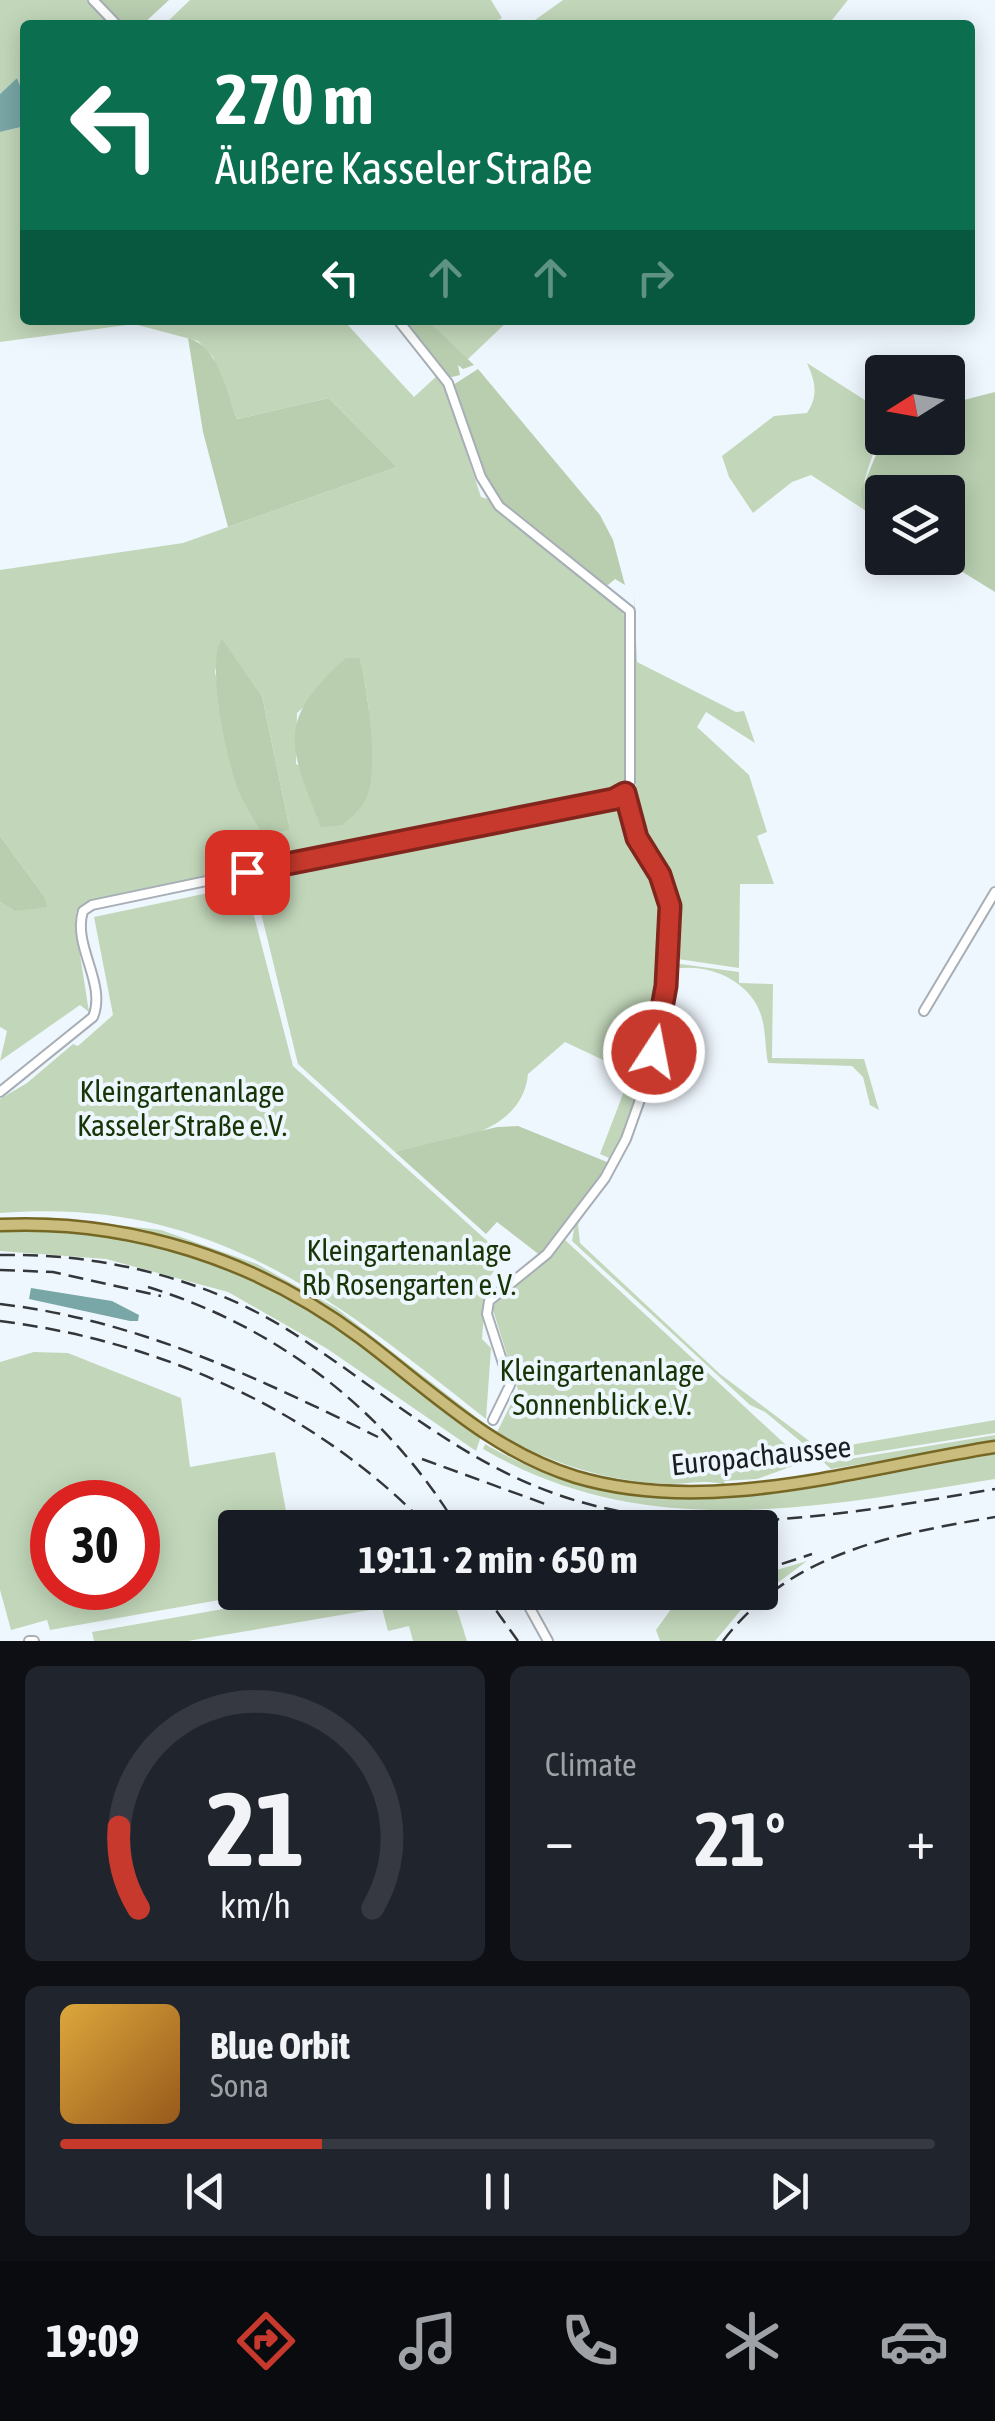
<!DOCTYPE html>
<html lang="en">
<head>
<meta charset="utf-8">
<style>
	:root { --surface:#171b24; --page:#20242c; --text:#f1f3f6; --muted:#9ea1a6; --line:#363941; --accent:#c6392c }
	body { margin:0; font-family:"Asap Condensed",sans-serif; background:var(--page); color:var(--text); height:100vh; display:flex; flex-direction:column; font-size:38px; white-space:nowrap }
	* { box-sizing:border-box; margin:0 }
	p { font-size:32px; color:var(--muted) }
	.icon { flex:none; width:55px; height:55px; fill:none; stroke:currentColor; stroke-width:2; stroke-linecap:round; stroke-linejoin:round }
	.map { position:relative; height:1641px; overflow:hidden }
	.drawer { display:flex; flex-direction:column; gap:25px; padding:25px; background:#0d0f14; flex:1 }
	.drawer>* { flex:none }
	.guide { position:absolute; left:20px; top:20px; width:955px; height:305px; border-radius:10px; box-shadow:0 5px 25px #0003; background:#0b6e4f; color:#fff; overflow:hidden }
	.needle { width:65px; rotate:259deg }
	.tools { position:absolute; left:865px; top:355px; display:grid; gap:20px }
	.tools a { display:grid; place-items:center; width:100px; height:100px; border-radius:10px; background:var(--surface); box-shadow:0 5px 25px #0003; font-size:50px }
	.speed { position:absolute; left:30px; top:1480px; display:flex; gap:20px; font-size:50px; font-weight:700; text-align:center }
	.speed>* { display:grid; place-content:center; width:130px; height:130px; border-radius:50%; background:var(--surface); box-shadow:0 5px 25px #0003; line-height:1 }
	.speed .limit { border:15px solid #d22; background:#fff; color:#111 }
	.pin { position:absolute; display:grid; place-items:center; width:85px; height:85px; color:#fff; margin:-42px; border-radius:20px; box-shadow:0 5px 15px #0006 }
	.me { position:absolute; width:110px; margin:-55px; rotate:11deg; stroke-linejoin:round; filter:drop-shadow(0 0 8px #0008) }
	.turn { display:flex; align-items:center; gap:35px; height:210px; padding:0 30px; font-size:45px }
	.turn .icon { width:130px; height:130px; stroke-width:2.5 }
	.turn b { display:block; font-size:70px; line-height:85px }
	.lanes { display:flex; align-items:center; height:95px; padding:0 30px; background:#0003; justify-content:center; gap:50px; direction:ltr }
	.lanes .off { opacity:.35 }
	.big { font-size:75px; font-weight:700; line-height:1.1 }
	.drawer .widget { flex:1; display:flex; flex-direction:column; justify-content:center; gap:15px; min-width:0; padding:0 35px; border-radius:15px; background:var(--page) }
	.drawer .dial { align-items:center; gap:0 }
	.dial svg { height:260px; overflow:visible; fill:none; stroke:var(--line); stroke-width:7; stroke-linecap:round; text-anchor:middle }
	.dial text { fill:var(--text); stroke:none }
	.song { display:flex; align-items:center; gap:30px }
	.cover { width:120px; height:120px; border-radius:15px; background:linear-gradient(135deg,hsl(40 70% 55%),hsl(30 70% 35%)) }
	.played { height:10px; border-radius:5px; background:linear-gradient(90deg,var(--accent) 30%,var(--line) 30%) }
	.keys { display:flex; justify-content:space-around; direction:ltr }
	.heat { display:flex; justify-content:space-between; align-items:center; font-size:55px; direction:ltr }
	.drawer .tiles { flex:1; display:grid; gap:25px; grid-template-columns:1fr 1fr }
	.widget:last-child { grid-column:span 2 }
	.trip { position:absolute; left:218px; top:1510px; width:560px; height:100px; border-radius:10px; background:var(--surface); box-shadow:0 5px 25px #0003; font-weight:700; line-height:100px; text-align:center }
	.menu { display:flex; height:160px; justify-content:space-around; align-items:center; background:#090b0e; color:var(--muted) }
	.menu .icon { width:70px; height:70px }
	.menu .active { color:var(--accent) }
	.menu b { font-size:45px; color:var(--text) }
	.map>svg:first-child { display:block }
	.green { fill:#c2d7ba; fill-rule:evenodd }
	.forest { fill:#b8ceaf }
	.water { fill:#79a6a6 }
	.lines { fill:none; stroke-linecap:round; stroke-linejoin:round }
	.minor-casing { stroke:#a7aeb5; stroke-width:12 }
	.major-casing { stroke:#766824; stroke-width:15 }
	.minor { stroke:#fff; stroke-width:8 }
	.major { stroke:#cabc7c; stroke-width:10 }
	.rail { stroke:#34373a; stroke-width:2.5; stroke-dasharray:15 8; stroke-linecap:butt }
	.route-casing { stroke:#81251d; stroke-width:25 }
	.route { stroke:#c6392c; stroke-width:18 }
	.labels { text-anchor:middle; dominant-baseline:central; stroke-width:8; stroke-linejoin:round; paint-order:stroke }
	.park-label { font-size:30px; fill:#183507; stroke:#eff7fe }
	.street-label { font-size:30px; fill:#1c1f21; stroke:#eff7fe }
</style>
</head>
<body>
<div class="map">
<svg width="995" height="1641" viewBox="0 0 995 1641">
	<rect width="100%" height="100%" fill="#eff7fe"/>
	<path class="green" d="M0,0H87L111,25H25V98L17,78L0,94Z
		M190,0H491L502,18L489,25H164Z
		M563,0H848L828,25H528Z
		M25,126V320H348L346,323L414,397L440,373L481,497L491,500L517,528L615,600L627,620L628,775L623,790L604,798L89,901L77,910L75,923L89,1012L80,1005L0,1061L7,1031L0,1027V902L17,911L44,896L0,836V570L183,543L397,467L329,398L237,419L213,357L198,341L134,324L0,342V132ZM222,640L262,696L290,830L240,794L215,672ZM358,658C373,702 372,753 366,799L296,764L297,713Z
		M427,320H509L466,361Z
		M807,363L882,411C882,447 858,476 863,509L811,475L792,482L753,513L729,477L722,456L774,416L807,413C819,395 815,381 807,363Z
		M634,594L637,662L736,712L744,711L755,743L706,712L697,727L749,775L767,832L757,836L774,884H740L739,968L671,958L672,906L636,824Z
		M624,800C634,835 657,864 666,898C682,961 641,1102 611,1159L600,1154L631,1073L565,1042L528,1074C522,1135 445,1143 395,1152L298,1064L252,876Z
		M246,885L293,1066L505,1257L476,1294L485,1300L482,1339L491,1348L486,1419C332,1297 209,1196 0,1213V1099L27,1083L73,1044L78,1046L113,1015L94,917Z
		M673,963L739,972V983L773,984L772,1058L864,1059L879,1110L870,1105L863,1077L852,1066L768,1063C765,1048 766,1031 761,1015C750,981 709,963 675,969C664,985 657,1058 650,1084C632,1144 611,1173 578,1224L580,1243L720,1374L812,1443L838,1447L995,1420V1433L838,1458L817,1455L765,1412L750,1405L572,1241L575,1224L616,1166L641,1107Z
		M46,1217L161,1230L257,1264L336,1308L485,1424V1430C384,1356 285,1264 160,1237C109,1226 52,1226 0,1221Z
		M0,1229C52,1230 102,1232 153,1243C280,1269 381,1359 481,1436L476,1451L326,1348L228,1292L106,1259L0,1251Z
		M564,1239L801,1459V1463L757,1479L724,1481L725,1485C709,1479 688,1484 670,1484C609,1482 549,1464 497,1432L518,1390L492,1307Z
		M34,1352L68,1353L181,1398L190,1467L275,1452L289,1527L235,1528V1592L259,1593L50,1630L47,1620L11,1630L0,1590V1362ZM52,1502H138V1588H52Z
		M995,1435V1442L831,1469L818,1457L837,1461Z
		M485,1444C654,1542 816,1485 995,1454V1479C819,1507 645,1544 483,1449Z
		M807,1561L741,1610L715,1641H660L656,1630L674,1605L670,1593L760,1592V1575Z
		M434,1592L437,1603L454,1600L467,1641H413L409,1626L388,1631L382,1608L188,1641H94L92,1632L315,1593Z"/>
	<path class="forest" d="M97,0H169L142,25H120Z
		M400,320H427L474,365L463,369L458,365L460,375L448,378Z
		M188,338C219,346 226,392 237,419L329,398L397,467L228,527L203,432Z
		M478,369L600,515L613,540L625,585L615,579L608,585L600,582C562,554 515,528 489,487C471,459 464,417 453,385Z
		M995,392V592L940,558H948V492H882V521L863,509L861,491L883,438H948V404Z
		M222,639L262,696L290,830L263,835C256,822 246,808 240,794C228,768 205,661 222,639Z
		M346,658H359C368,687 380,774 365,801C360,810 350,818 343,825L321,827C289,746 275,721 346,658Z
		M0,836L44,896L47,907L16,911L0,902Z
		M518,1126L612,1164L541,1256L497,1222L486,1234L395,1152L497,1127Z"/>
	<path class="water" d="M17,78L25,98V126L0,132V94Z
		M31,1288L112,1301L139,1315L138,1321H130L29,1299Z"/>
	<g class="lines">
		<g class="minor-casing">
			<path id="minor" d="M93,0L117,25
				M398,320L448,383L481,477L499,506L630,611V782L625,793
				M924,1011L995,892
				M0,1092L93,1017C107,983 72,946 83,911L92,905L625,793
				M493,1420L510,1385L487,1314L489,1301L547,1254L605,1178L626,1139L647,1080L666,986L670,906L666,888L637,839L625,793
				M521,1592L548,1641
				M29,1641H34"/>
		</g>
		<g class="major-casing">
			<path id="major" d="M0,1225C130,1219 257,1260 361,1338C430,1390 491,1451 576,1477C711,1517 860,1468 995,1447"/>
		</g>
		<use href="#minor" class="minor"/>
		<use href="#major" class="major"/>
		<path class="rail" d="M0,1255C102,1253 210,1279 296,1335C381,1390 456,1458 553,1493C697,1545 850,1513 995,1489
			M0,1270L53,1272L161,1296
			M148,1287C278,1327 387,1411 458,1528
			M0,1304C137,1320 256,1377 378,1437
			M0,1321C159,1341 317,1410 429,1528
			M422,1459L548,1505
			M760,1571L812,1554
			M483,1592L518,1641
			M723,1641C791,1552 891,1535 995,1517"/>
	</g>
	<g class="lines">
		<g class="route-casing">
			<path id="route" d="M247,872L614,799L625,793L637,838L660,875L670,906L666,986L654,1052"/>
		</g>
		<use href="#route" class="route"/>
	</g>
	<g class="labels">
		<g class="park-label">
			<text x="182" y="1091">Kleingartenanlage<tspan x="182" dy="34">Kasseler Straße e.V.</tspan></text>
			<text x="409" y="1250">Kleingartenanlage<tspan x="409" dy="34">Rb Rosengarten e.V.</tspan></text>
			<text x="602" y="1370">Kleingartenanlage<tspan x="602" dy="34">Sonnenblick e.V.</tspan></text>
		</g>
		<g class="street-label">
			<text transform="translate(761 1455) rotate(-6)">Europachaussee</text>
		</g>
	</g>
</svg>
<div class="tools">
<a><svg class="needle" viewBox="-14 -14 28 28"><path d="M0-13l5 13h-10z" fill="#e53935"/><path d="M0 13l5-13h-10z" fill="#9ea1a6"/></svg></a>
<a><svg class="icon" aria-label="layers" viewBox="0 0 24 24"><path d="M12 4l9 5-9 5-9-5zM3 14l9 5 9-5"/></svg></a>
</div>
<div class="speed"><div class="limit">30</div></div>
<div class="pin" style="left:247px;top:872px;background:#d93025"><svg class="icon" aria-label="arrive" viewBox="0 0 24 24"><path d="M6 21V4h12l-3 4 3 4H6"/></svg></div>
<svg class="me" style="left:654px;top:1052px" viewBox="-20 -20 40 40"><circle r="17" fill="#c6392c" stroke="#fff" stroke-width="3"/><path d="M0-11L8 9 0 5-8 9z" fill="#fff"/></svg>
<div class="trip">19:11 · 2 min · 650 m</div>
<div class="guide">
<div class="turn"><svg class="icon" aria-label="left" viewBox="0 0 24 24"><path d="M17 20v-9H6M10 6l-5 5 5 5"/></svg><div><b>270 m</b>Äußere Kasseler Straße</div></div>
<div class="lanes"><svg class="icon" aria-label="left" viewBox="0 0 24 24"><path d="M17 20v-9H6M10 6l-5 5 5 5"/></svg><svg class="icon off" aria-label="ahead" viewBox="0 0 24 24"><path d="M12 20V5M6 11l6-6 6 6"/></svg><svg class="icon off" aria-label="ahead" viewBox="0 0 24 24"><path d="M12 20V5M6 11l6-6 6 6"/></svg><svg class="icon off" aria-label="right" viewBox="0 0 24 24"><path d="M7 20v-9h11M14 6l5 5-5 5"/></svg></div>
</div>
</div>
<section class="drawer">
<div class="tiles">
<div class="widget dial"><svg viewBox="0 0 100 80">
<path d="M14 69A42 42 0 1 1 86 69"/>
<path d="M14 69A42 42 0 0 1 8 44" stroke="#c6392c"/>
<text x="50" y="56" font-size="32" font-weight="700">21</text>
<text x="50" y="72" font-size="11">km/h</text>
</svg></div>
<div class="widget"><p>Climate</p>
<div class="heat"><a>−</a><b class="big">21°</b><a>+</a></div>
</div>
<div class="widget">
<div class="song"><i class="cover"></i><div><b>Blue Orbit</b><p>Sona</p></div></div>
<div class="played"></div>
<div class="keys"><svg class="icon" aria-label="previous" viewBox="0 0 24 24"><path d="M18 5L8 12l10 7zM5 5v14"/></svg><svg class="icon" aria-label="pause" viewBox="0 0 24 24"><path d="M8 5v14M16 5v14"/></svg><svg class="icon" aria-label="next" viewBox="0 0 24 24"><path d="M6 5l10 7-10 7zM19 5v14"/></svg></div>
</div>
</div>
</section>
<nav class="menu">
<b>19:09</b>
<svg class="icon active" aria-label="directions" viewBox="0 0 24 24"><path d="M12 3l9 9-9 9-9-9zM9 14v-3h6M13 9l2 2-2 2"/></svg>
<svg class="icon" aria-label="music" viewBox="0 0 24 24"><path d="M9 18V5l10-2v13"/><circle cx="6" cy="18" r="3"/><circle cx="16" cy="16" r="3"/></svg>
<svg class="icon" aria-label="phone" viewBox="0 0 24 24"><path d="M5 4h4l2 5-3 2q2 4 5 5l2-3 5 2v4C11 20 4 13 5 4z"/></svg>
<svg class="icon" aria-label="climate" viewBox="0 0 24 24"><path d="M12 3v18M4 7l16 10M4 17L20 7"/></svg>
<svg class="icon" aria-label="car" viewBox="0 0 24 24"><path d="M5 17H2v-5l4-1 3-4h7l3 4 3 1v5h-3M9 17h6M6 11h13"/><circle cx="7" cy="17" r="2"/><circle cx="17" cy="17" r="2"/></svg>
</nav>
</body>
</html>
